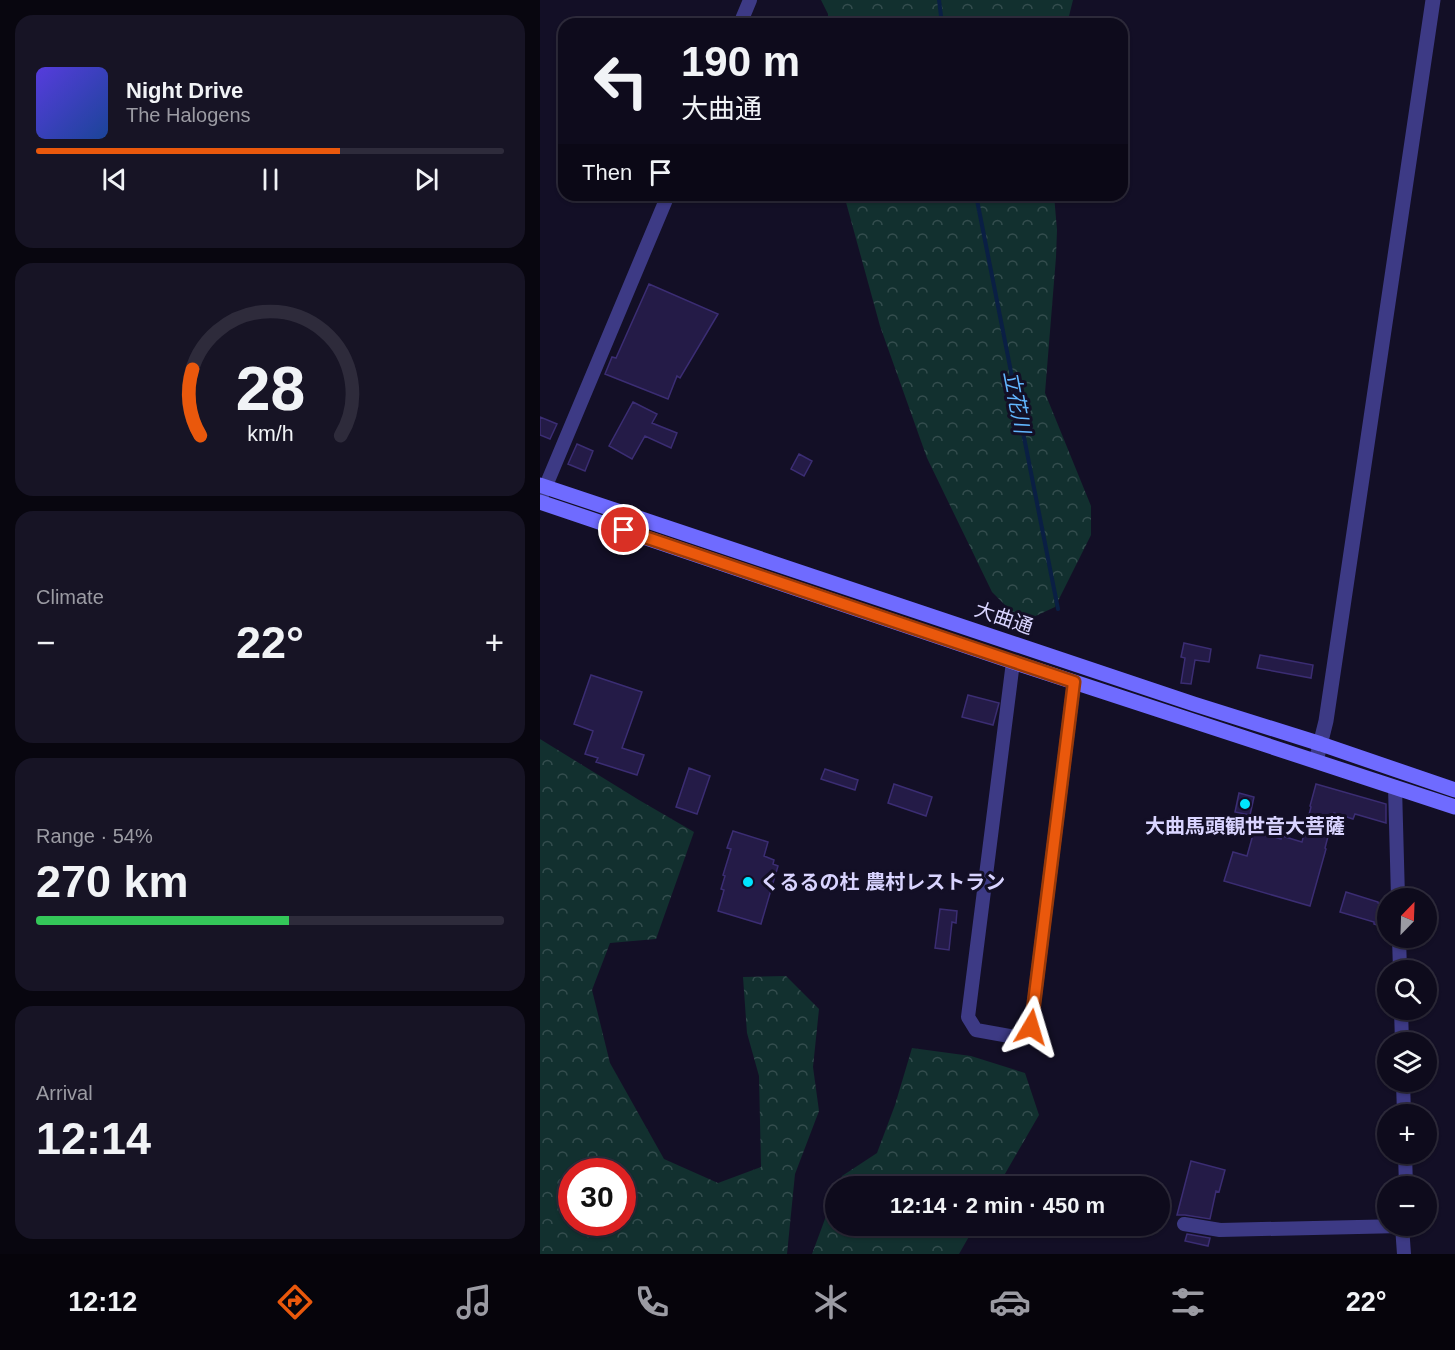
<!DOCTYPE html>
<html lang="en">
<head>
<meta charset="utf-8">
<style>
	:root { --surface:#0e0b1c; --page:#171425; --text:#f1f3f6; --muted:#9b9ba3; --line:#2e2b3b; --accent:#ea580c }
	body { margin:0; font-family:Arial,"Noto Sans JP",sans-serif; background:var(--page); color:var(--text); height:100vh; display:flex; flex-direction:column; font-size:22px; white-space:nowrap }
	* { box-sizing:border-box; margin:0 }
	p { font-size:20px; color:var(--muted) }
	.icon { flex:none; width:33px; height:33px; fill:none; stroke:currentColor; stroke-width:2; stroke-linecap:round; stroke-linejoin:round }
	.map { position:relative; flex:1; overflow:hidden }
	.side { display:flex; flex-direction:column; gap:15px; padding:15px; background:#08060f; width:540px }
	.side>* { flex:none }
	.top-card { position:absolute; left:18px; top:18px; width:570px; height:183px; border-radius:18px; box-shadow:0 2px 4px #0004,0 0 0 2px var(--line); background:#0e0b1c; color:var(--text); overflow:hidden }
	.needle { width:39px; rotate:23deg }
	.buttons { position:absolute; left:837px; top:888px; display:grid; gap:12px }
	.buttons a { display:grid; place-items:center; width:60px; height:60px; border-radius:50%; background:var(--surface); box-shadow:0 2px 4px #0004,0 0 0 2px var(--line); font-size:30px }
	.speed { position:absolute; left:18px; top:1158px; display:flex; gap:12px; font-size:30px; font-weight:700; text-align:center }
	.speed>* { display:grid; place-content:center; width:78px; height:78px; border-radius:50%; background:var(--surface); box-shadow:0 2px 4px #0004,0 0 0 2px var(--line); line-height:1 }
	.speed .limit { border:9px solid #d22; background:#fff; color:#111 }
	.pin { position:absolute; display:grid; place-items:center; width:51px; height:51px; color:#fff; margin:-26px; border:3px solid #fff; border-radius:50%; box-shadow:0 2px 6px #0007 }
	.me { position:absolute; width:66px; margin:-33px; rotate:7deg; stroke-linejoin:round; filter:drop-shadow(0 0 4px #0008) }
	.turn { display:flex; align-items:center; gap:21px; height:126px; padding:0 24px; font-size:27px }
	.turn .icon { width:78px; height:78px; stroke-width:2.5 }
	.turn b { display:block; font-size:42px; line-height:51px }
	.then { display:flex; align-items:center; height:57px; padding:0 24px; background:#0003; gap:12px; font-size:22px }
	.big { font-size:45px; font-weight:700; line-height:1.1 }
	.side .card { flex:1; display:flex; flex-direction:column; justify-content:center; gap:9px; min-width:0; padding:0 21px; border-radius:18px; background:var(--page) }
	.side .dial { align-items:center; gap:0 }
	.dial svg { height:156px; overflow:visible; fill:none; stroke:var(--line); stroke-width:7; stroke-linecap:round; text-anchor:middle }
	.dial text { fill:var(--text); stroke:none }
	.song { display:flex; align-items:center; gap:18px }
	.cover { width:72px; height:72px; border-radius:9px; background:linear-gradient(135deg,hsl(250 70% 55%),hsl(220 70% 35%)) }
	.played { height:6px; border-radius:3px; background:linear-gradient(90deg,var(--accent) 65%,var(--line) 65%) }
	.keys { display:flex; justify-content:space-around; direction:ltr }
	.heat { display:flex; justify-content:space-between; align-items:center; font-size:33px; direction:ltr }
	.charge { height:9px; border-radius:4px; background:linear-gradient(90deg,#34c759 54%,var(--line) 0) }
	.trip { position:absolute; left:285px; top:1176px; width:345px; height:60px; border-radius:30px; background:var(--surface); box-shadow:0 2px 4px #0004,0 0 0 2px var(--line); font-weight:700; line-height:60px; text-align:center }
	.tabs { display:flex; height:96px; justify-content:space-around; align-items:center; background:#06040b; color:var(--muted) }
	.tabs .icon { width:42px; height:42px }
	.tabs .on { color:var(--accent) }
	.tabs b { font-size:27px; color:var(--text) }
	main { display:flex; flex:1; min-height:0 }
	.map>svg:first-child { display:block }
	.forest { fill:url(#forest-crowns); fill-rule:evenodd }
	.lines { fill:none; stroke-linecap:round; stroke-linejoin:round }
	.stream { stroke:#0a1f44; stroke-width:4 }
	.building { fill:#241b47; stroke:#3b2d73; stroke-width:1.5 }
	.minor { stroke:#3d3a85; stroke-width:14 }
	.tertiary { stroke:#3d3a85; stroke-width:15 }
	.secondary { stroke:#6f6bff; stroke-width:15 }
	.route-casing { stroke:#983908; stroke-width:15 }
	.route { stroke:#ea580c; stroke-width:10 }
	.poi-dot { fill:#00e5ff; stroke:#130f26; stroke-width:2 }
	.labels { text-anchor:middle; dominant-baseline:central; stroke-width:6; stroke-linejoin:round; paint-order:stroke }
	.street-label { font-size:20px; fill:#d9d4ff; stroke:#130f26 }
	.poi-label { font-size:20px; font-weight:bold; fill:#d9d4ff; stroke:#130f26 }
	.water-label { font-size:21px; font-style:italic; fill:#62b6ff; stroke:#130f26 }
</style>
</head>
<body>
<main>
<section class="side">
<div class="card">
<div class="song"><i class="cover"></i><div><b>Night Drive</b><p>The Halogens</p></div></div>
<div class="played"></div>
<div class="keys"><svg class="icon" aria-label="previous" viewBox="0 0 24 24"><path d="M18 5L8 12l10 7zM5 5v14"/></svg><svg class="icon" aria-label="pause" viewBox="0 0 24 24"><path d="M8 5v14M16 5v14"/></svg><svg class="icon" aria-label="next" viewBox="0 0 24 24"><path d="M6 5l10 7-10 7zM19 5v14"/></svg></div>
</div>
<div class="card dial"><svg viewBox="0 0 100 80">
<path d="M14 69A42 42 0 1 1 86 69"/>
<path d="M14 69A42 42 0 0 1 10 35" stroke="#ea580c"/>
<text x="50" y="56" font-size="32" font-weight="700">28</text>
<text x="50" y="72" font-size="11">km/h</text>
</svg></div>
<div class="card"><p>Climate</p>
<div class="heat"><a>−</a><b class="big">22°</b><a>+</a></div>
</div>
<div class="card"><p>Range · 54%</p><b class="big">270 km</b><div class="charge"></div></div>
<div class="card"><p>Arrival</p><b class="big">12:14</b></div>
</section>
<div class="map">
<svg width="915" height="1254" viewBox="0 0 915 1254">
	<defs>
		<pattern id="forest-crowns" width="20" height="18" patternUnits="userSpaceOnUse" patternTransform="scale(1.5)"><rect width="20" height="18" fill="#12302f"/><path d="M2 6a3 3 0 1 1 6 0M12 15a3 3 0 1 1 6 0" fill="none" stroke="#344d4e"/></pattern>
	</defs>
	<rect width="100%" height="100%" fill="#130f26"/>
	<path class="forest" d="M281,0H533L527,24H288V14Z
		M304,195H514L517,230L516,257L505,393L551,506V535L515,607L487,620L474,614L452,592L387,458L340,326Z
		M0,739L99,800L154,832L116,939L70,943L52,990L70,1063L124,1159L178,1183L221,1167L219,1076L207,1033L203,977L246,976L279,1009L273,1067L279,1111L255,1174L247,1254H0ZM32,1172H82V1222H32Z
		M372,1048L431,1056L485,1073L499,1115L458,1186H298L302,1176L337,1153L355,1105Z
		M295,1192L296,1226H435L419,1254H272Z"/>
	<g class="lines">
		<path class="stream" d="M399,0L402,24
			M436,195L518,609"/>
	</g>
	<path class="building" d="M109,284L178,314L140,378L137,376L128,399L65,374L72,357L76,358Z
		M93,402L117,414L112,423L137,433L131,448L105,436L92,459L69,446Z
		M0,417L17,424L10,439L0,435Z
		M37,444L53,451L45,471L28,464Z
		M259,454L272,461L264,476L251,469Z
		M644,643L671,649L669,662L655,660L651,684L641,683L645,658L641,657Z
		M720,655L773,665L771,678L717,668Z
		M51,675L102,692L82,748L104,755L97,775L56,762L58,758L45,754L53,731L34,724Z
		M428,695L459,703L453,725L422,717Z
		M149,768L170,776L157,814L136,807Z
		M285,769L318,780L315,790L281,779Z
		M354,784L392,797L386,816L348,803Z
		M776,784L846,804V823L815,814L813,819L794,813L785,848L786,849L770,906L684,881L693,852L707,856L714,831L741,839L742,836L762,842L771,807L770,806Z
		M699,793L714,797L710,815L695,812Z
		M193,831L228,842L224,856L234,860L233,864L238,866L221,924L178,911L184,890L181,889L185,876L183,875L191,849L187,848Z
		M806,892L838,902V903L848,906V929L834,924V922L800,912Z
		M400,909L417,911L416,923L412,922L409,950L395,948Z
		M651,1161L685,1170L679,1192L676,1191L670,1219L645,1215H637Z
		M647,1234L670,1238L668,1246L645,1241Z"/>
	<g class="lines">
		<path class="minor" d="M200,24L210,0
			M2,495L128,195
			M473,662L428,1017L436,1030L475,1037L491,1027L534,682
			M855,787L858,898
			M859,938L860,970
			M861,1010L862,1042
			M863,1082L864,1114
			M865,1154L866,1186
			M644,1224L680,1230L862,1226
			M862,1226L864,1254"/>
		<path class="tertiary" d="M776,761L786,721L893,0"/>
		<path class="secondary" d="M0,485L654,704L781,744L915,790
			M0,502L473,662L915,807"/>
	</g>
	<g class="lines">
		<g class="route-casing">
			<path id="route" d="M84,530L534,682L491,1027"/>
		</g>
		<use href="#route" class="route"/>
	</g>
	<g class="poi-dot">
		<circle cx="705" cy="804" r="6"/>
		<circle cx="208" cy="882" r="6"/>
	</g>
	<g class="labels">
		<g class="street-label">
			<text transform="translate(464 618) rotate(19)">大曲通</text>
		</g>
		<g class="poi-label">
			<text x="705" y="826">大曲馬頭観世音大菩薩</text>
			<text x="220" y="882" text-anchor="start">くるるの杜 農村レストラン</text>
		</g>
		<g class="water-label">
			<text transform="translate(477 402) rotate(79)">立花川</text>
		</g>
	</g>
</svg>
<div class="buttons">
<a><svg class="needle" viewBox="-14 -14 28 28"><path d="M0-13l5 13h-10z" fill="#e53935"/><path d="M0 13l5-13h-10z" fill="#9b9ba3"/></svg></a>
<a><svg class="icon" aria-label="search" viewBox="0 0 24 24"><circle cx="10" cy="10" r="6"/><path d="M15 15l6 6"/></svg></a>
<a><svg class="icon" aria-label="layers" viewBox="0 0 24 24"><path d="M12 4l9 5-9 5-9-5zM3 14l9 5 9-5"/></svg></a>
<a>+</a>
<a>−</a>
</div>
<div class="speed"><div class="limit">30</div></div>
<div class="pin" style="left:84px;top:530px;background:#d93025"><svg class="icon" aria-label="arrive" viewBox="0 0 24 24"><path d="M6 21V4h12l-3 4 3 4H6"/></svg></div>
<svg class="me" style="left:491px;top:1027px" viewBox="-20 -20 40 40"><path d="M0-17L14 15 0 8-14 15z" fill="#ea580c" stroke="#fff" stroke-width="4"/></svg>
<div class="trip">12:14 · 2 min · 450 m</div>
<div class="top-card">
<div class="turn"><svg class="icon" aria-label="left" viewBox="0 0 24 24"><path d="M17 20v-9H6M10 6l-5 5 5 5"/></svg><div><b>190 m</b>大曲通</div></div>
<div class="then">Then<svg class="icon" aria-label="arrive" viewBox="0 0 24 24"><path d="M6 21V4h12l-3 4 3 4H6"/></svg></div>
</div>
</div>
</main>
<nav class="tabs">
<b>12:12</b>
<svg class="icon on" aria-label="directions" viewBox="0 0 24 24"><path d="M12 3l9 9-9 9-9-9zM9 14v-3h6M13 9l2 2-2 2"/></svg>
<svg class="icon" aria-label="music" viewBox="0 0 24 24"><path d="M9 18V5l10-2v13"/><circle cx="6" cy="18" r="3"/><circle cx="16" cy="16" r="3"/></svg>
<svg class="icon" aria-label="phone" viewBox="0 0 24 24"><path d="M5 4h4l2 5-3 2q2 4 5 5l2-3 5 2v4C11 20 4 13 5 4z"/></svg>
<svg class="icon" aria-label="climate" viewBox="0 0 24 24"><path d="M12 3v18M4 7l16 10M4 17L20 7"/></svg>
<svg class="icon" aria-label="car" viewBox="0 0 24 24"><path d="M5 17H2v-5l4-1 3-4h7l3 4 3 1v5h-3M9 17h6M6 11h13"/><circle cx="7" cy="17" r="2"/><circle cx="17" cy="17" r="2"/></svg>
<svg class="icon" aria-label="filters" viewBox="0 0 24 24"><path d="M4 7h16M4 17h16"/><circle cx="9" cy="7" r="2"/><circle cx="15" cy="17" r="2"/></svg>
<b>22°</b>
</nav>
</body>
</html>
